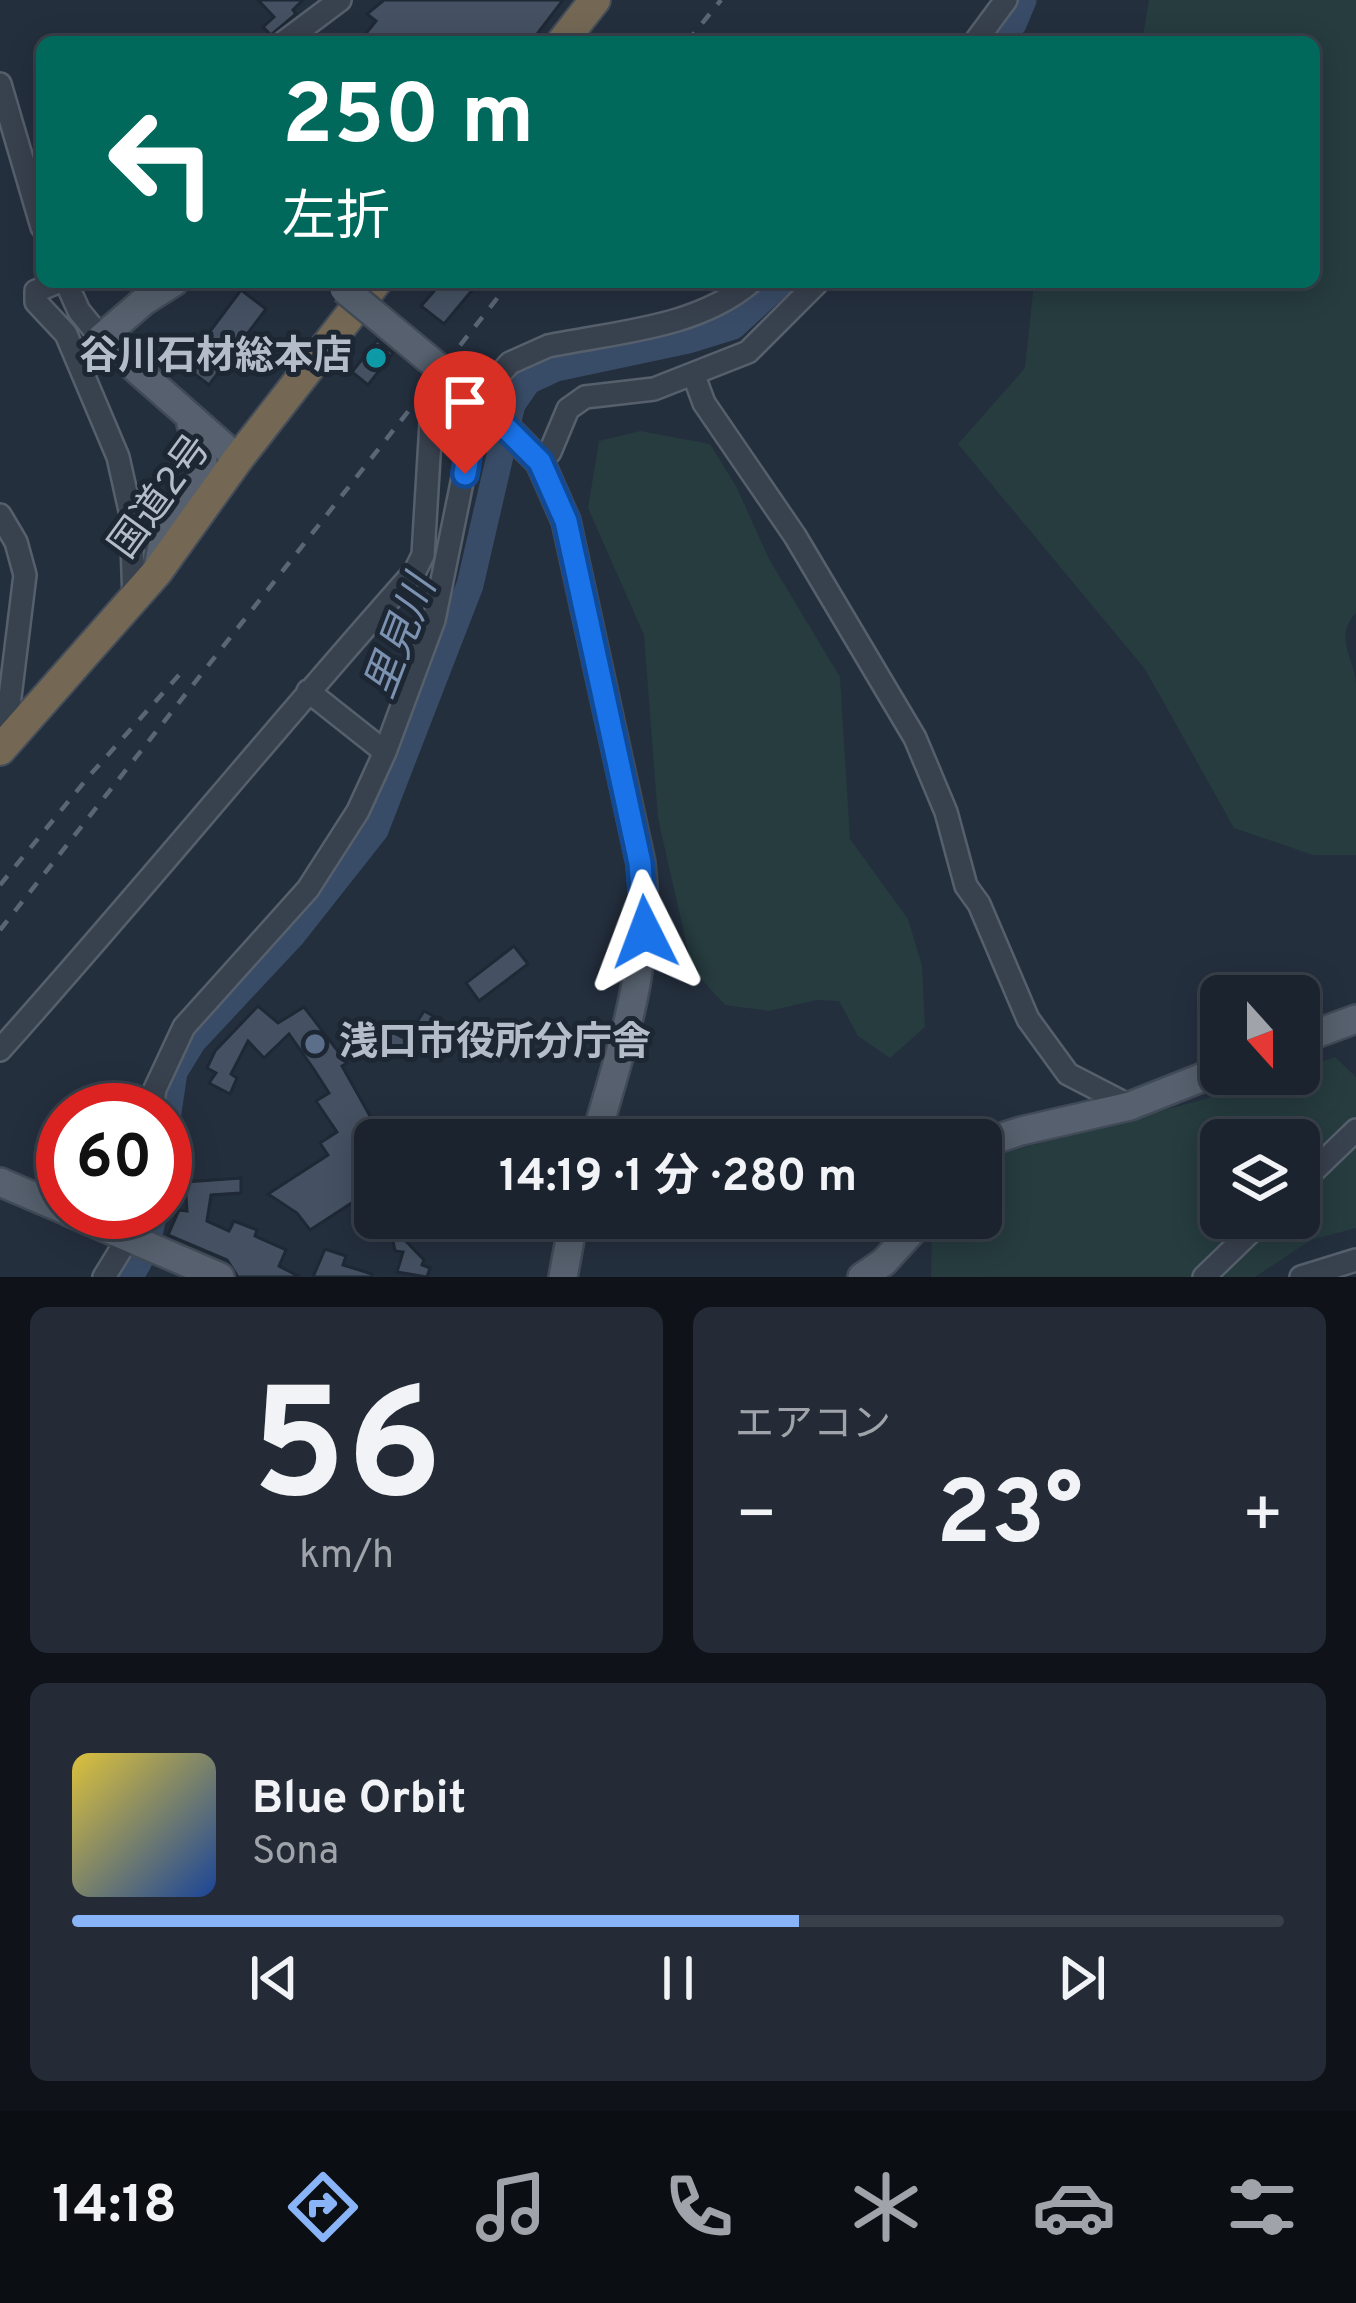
<!DOCTYPE html>
<html lang="ja">
<head>
<meta charset="utf-8">
<style>
	:root { --surface:#1b232e; --page:#242b36; --text:#f1f3f6; --muted:#a0a4aa; --line:#39404a; --accent:#8ab4f8 }
	body { margin:0; font-family:Overpass,"Noto Sans JP",sans-serif; background:var(--page); color:var(--text); height:100vh; display:flex; flex-direction:column; font-size:45px; white-space:nowrap }
	* { box-sizing:border-box; margin:0 }
	p { font-size:39px; color:var(--muted) }
	.icon { flex:none; width:66px; height:66px; fill:none; stroke:currentColor; stroke-width:2; stroke-linecap:round; stroke-linejoin:round }
	.map { position:relative; height:1277px; overflow:hidden }
	.sheet { display:flex; flex-direction:column; gap:30px; padding:30px; background:#0f1319; flex:1 }
	.sheet>* { flex:none }
	.hud { position:absolute; left:36px; top:36px; width:1284px; height:252px; border-radius:18px; box-shadow:0 6px 30px #0003,0 0 0 3px var(--line); background:#00695c; color:#fff; overflow:hidden }
	.needle { width:78px; rotate:159deg }
	.fabs { position:absolute; left:1200px; top:975px; display:grid; gap:24px }
	.fabs a { display:grid; place-items:center; width:120px; height:120px; border-radius:18px; background:var(--surface); box-shadow:0 6px 30px #0003,0 0 0 3px var(--line); font-size:60px }
	.speed { position:absolute; left:36px; top:1083px; display:flex; gap:24px; font-size:60px; font-weight:700; text-align:center }
	.speed>* { display:grid; place-content:center; width:156px; height:156px; border-radius:50%; background:var(--surface); box-shadow:0 6px 30px #0003,0 0 0 3px var(--line); line-height:1 }
	.speed .limit { border:18px solid #d22; background:#fff; color:#111 }
	.pin { position:absolute; display:grid; place-items:center; width:102px; height:102px; color:#fff; margin:-123px -51px; border-radius:50% 50% 50% 0; rotate:-45deg; box-shadow:0 0 12px #0007 }
	.pin .icon { rotate:45deg }
	.me { position:absolute; width:132px; margin:-66px; rotate:357deg; stroke-linejoin:round; filter:drop-shadow(0 0 9px #0008) }
	.turn { display:flex; align-items:center; gap:42px; height:252px; padding:0 48px; font-size:54px }
	.turn .icon { width:156px; height:156px; stroke-width:2.5 }
	.turn b { display:block; font-size:84px; line-height:102px }
	.big { font-size:90px; font-weight:700; line-height:1.1 }
	.sheet .card { flex:1; display:flex; flex-direction:column; justify-content:center; gap:18px; min-width:0; padding:0 42px; border-radius:18px; background:var(--page) }
	.sheet .dial { align-items:center; gap:0 }
	.dial b { font-size:156px; line-height:1 }
	.song { display:flex; align-items:center; gap:36px }
	.cover { width:144px; height:144px; border-radius:18px; background:linear-gradient(135deg,hsl(50 70% 55%),hsl(220 70% 35%)) }
	.played { height:12px; border-radius:6px; background:linear-gradient(90deg,var(--accent) 60%,var(--line) 60%) }
	.keys { display:flex; justify-content:space-around; direction:ltr }
	.heat { display:flex; justify-content:space-between; align-items:center; font-size:66px; direction:ltr }
	.sheet .tiles { flex:1; display:grid; gap:30px; grid-template-columns:1fr 1fr }
	.card:last-child { grid-column:span 2 }
	.trip { position:absolute; left:354px; top:1119px; width:648px; height:120px; border-radius:18px; background:var(--surface); box-shadow:0 6px 30px #0003,0 0 0 3px var(--line); font-weight:700; line-height:120px; text-align:center }
	.tabs { display:flex; height:192px; justify-content:space-around; align-items:center; background:#0b0e12; color:var(--muted) }
	.tabs .icon { width:84px; height:84px }
	.tabs .selected { color:var(--accent) }
	.tabs b { font-size:54px; color:var(--text) }
	.map>svg:first-child { display:block }
	.green { fill:#263c3f; fill-rule:evenodd }
	.lines { fill:none; stroke-linecap:round; stroke-linejoin:round }
	.river { stroke:#394c67; stroke-width:27 }
	.building { fill:#455162; stroke:#1f2835; stroke-width:3 }
	.minor-casing { stroke:#565f6c; stroke-width:26 }
	.major-casing { stroke:#414a57; stroke-width:32 }
	.highway-casing { stroke:#434c59; stroke-width:34 }
	.minor { stroke:#38414e; stroke-width:21 }
	.major { stroke:#56606e; stroke-width:27 }
	.highway { stroke:#746855; stroke-width:30 }
	.rail { stroke:#5a6575; stroke-width:4.5; stroke-dasharray:12 12; stroke-linecap:butt }
	.major-bridge-casing { stroke:#414a57; stroke-width:32; stroke-linecap:butt }
	.major-bridge { stroke:#56606e; stroke-width:27 }
	.route-casing { stroke:#114b97; stroke-width:30 }
	.route { stroke:#1a73e8; stroke-width:21 }
	.culture-dot { fill:#0f9aa8; stroke:#1d2633; stroke-width:4.5 }
	.service-dot { fill:#5c6f8a; stroke:#1d2633; stroke-width:4.5 }
	.labels { text-anchor:middle; dominant-baseline:central; stroke-width:10; stroke-linejoin:round; paint-order:stroke }
	.poi-label { font-size:39px; font-weight:bold; fill:#b4bcc9; stroke:#1d2633; text-anchor:end }
	.street-label { font-size:39px; fill:#b4bcc9; stroke:#1d2633 }
	.water-label { font-size:42px; font-style:italic; fill:#7c92b1; stroke:#1d2633 }
</style>
</head>
<body>
<div class="map">
<svg width="1356" height="1277" viewBox="0 0 1356 1277">
	<rect width="100%" height="100%" fill="#242f3e"/>
	<path class="green" d="M1149,0H1356V613C1333,637 1354,657 1356,683C1356,739 1356,798 1356,855H1313L1234,828L1145,669L958,444L1025,368L1034,282H1314V42H1142Z
		M640,431L710,444L737,488L769,559L840,677L850,839L908,919L922,966L925,1027L890,1058L858,1036L839,1001L816,1000L769,1011L725,1005L692,969L658,818L644,635L588,508L599,441Z
		M1335,1057L1356,1077V1228L1311,1240L1255,1277H931L932,1231L941,1218H981V1165L1006,1152L1299,1074V1070ZM1221,1140H1299V1218H1221Z"/>
	<g class="lines">
		<path class="river" d="M996,42L1013,24L1023,0
			M165,1132L174,1072L193,1041L293,934L375,830L470,585L512,404L528,381L556,368L688,340L733,326L781,282
			M130,1277L146,1248L154,1212"/>
	</g>
	<path class="building" d="M258,0H303L293,10L296,14L271,35L263,27L274,17Z
		M384,0H563L531,42H359L376,21L367,14Z
		M442,282H479L444,324L421,306Z
		M241,290L266,309L209,385L184,366Z
		M377,340L393,353L368,385L352,372Z
		M514,946L528,964L479,1001L466,983Z
		M258,1006L278,1023L304,1007L347,1063L342,1066L374,1123L391,1140H375V1174L360,1184L367,1193L310,1230L297,1213L268,1194L328,1155L320,1143L337,1132L316,1101L329,1093L313,1068L289,1034L264,1058L248,1041L231,1074L237,1078L230,1094L209,1083L216,1073L207,1068L215,1051Z
		M424,1011L460,1030L459,1049L443,1042L440,1047L432,1043L428,1052L386,1045L392,1032L406,1039Z
		M241,1178V1193L211,1195L207,1221L229,1231L234,1221L257,1230L255,1236L286,1250L279,1266L300,1277H238L227,1260L168,1235L179,1210L187,1211L185,1182Z
		M400,1235L424,1260L422,1265L430,1268L427,1277L397,1272L403,1252L395,1251L393,1241Z
		M325,1249L346,1256L343,1265L372,1274L371,1277H313Z"/>
	<g class="lines">
		<g class="minor-casing">
			<path id="minor" d="M284,42L340,0
				M975,42L1006,0
				M0,84L42,227
				M58,282L36,291V302L66,334L118,457L131,515L134,601
				M66,282L79,311L101,338
				M694,376L704,403L795,536L915,738L946,812L966,886L979,904L1028,1019L1068,1074L1130,1106
				M540,462L550,452L568,409L585,397L654,389L748,352L818,282
				M0,515L16,542L25,575L4,746
				M308,691L385,752
				M0,1050C141,893 274,729 415,571L423,555L431,423L437,411L487,388L510,363L548,346C616,332 697,328 751,282
				M152,1110L155,1089L184,1027L308,889L358,811L385,752L434,620L471,438L485,407
				M1299,1185L1356,1130
				M104,1277L128,1238L137,1212
				M1204,1277L1265,1218
				M1301,1277L1356,1260"/>
		</g>
		<g class="major-casing">
			<path id="major" d="M174,282L144,301L101,338L238,459
				M479,401L540,462L566,521L641,863C653,959 621,1048 595,1140
				M158,567C161,555 162,540 168,529C197,483 218,483 191,424
				M1299,1040L1356,1019
				M981,1144L1021,1131L1130,1106L1221,1070
				M0,1182L63,1209
				M69,1212L220,1277
				M563,1277L574,1218
				M862,1277L884,1262L924,1218"/>
		</g>
		<g class="highway-casing">
			<path id="highway" d="M562,42L595,0
				M0,750L157,572L238,459L376,282"/>
		</g>
		<use href="#minor" class="minor"/>
		<use href="#major" class="major"/>
		<use href="#highway" class="highway"/>
		<path class="rail" d="M687,42L721,0
			M0,885L90,775L179,675
			M0,930L510,282"/>
		<g class="major-bridge-casing">
			<path id="major-bridge" d="M344,289L479,401"/>
		</g>
		<use href="#major-bridge" class="major-bridge"/>
	</g>
	<g class="lines">
		<g class="route-casing">
			<path id="route" d="M465,474L471,437L485,407L540,462L566,521L640,863L645,932"/>
		</g>
		<use href="#route" class="route"/>
	</g>
	<circle class="culture-dot" cx="376" cy="358" r="12"/>
	<circle class="service-dot" cx="315" cy="1044" r="12"/>
	<g class="labels">
		<g class="poi-label">
			<text x="352" y="358">谷川石材総本店</text>
			<text x="339" y="1044" text-anchor="start">浅口市役所分庁舎</text>
		</g>
		<g class="street-label">
			<text transform="translate(162 498) rotate(-54)">国道2号</text>
		</g>
		<g class="water-label">
			<text transform="translate(403 638) rotate(-69)">里見川</text>
		</g>
	</g>
</svg>
<div class="fabs">
<a><svg class="needle" viewBox="-14 -14 28 28"><path d="M0-13l5 13h-10z" fill="#e53935"/><path d="M0 13l5-13h-10z" fill="#a0a4aa"/></svg></a>
<a><svg class="icon" aria-label="layers" viewBox="0 0 24 24"><path d="M12 4l9 5-9 5-9-5zM3 14l9 5 9-5"/></svg></a>
</div>
<div class="speed"><div class="limit">60</div></div>
<div class="pin" style="left:465px;top:474px;background:#d93025"><svg class="icon" aria-label="arrive" viewBox="0 0 24 24"><path d="M6 21V4h12l-3 4 3 4H6"/></svg></div>
<svg class="me" style="left:645px;top:932px" viewBox="-20 -20 40 40"><path d="M0-17L14 15 0 8-14 15z" fill="#1a73e8" stroke="#fff" stroke-width="4"/></svg>
<div class="trip">14:19 · 1 分 · 280 m</div>
<div class="hud">
<div class="turn"><svg class="icon" aria-label="left" viewBox="0 0 24 24"><path d="M17 20v-9H6M10 6l-5 5 5 5"/></svg><div><b>250 m</b>左折</div></div>
</div>
</div>
<section class="sheet">
<div class="tiles">
<div class="card dial"><b>56</b><p>km/h</p></div>
<div class="card"><p>エアコン</p>
<div class="heat"><a>−</a><b class="big">23°</b><a>+</a></div>
</div>
<div class="card">
<div class="song"><i class="cover"></i><div><b>Blue Orbit</b><p>Sona</p></div></div>
<div class="played"></div>
<div class="keys"><svg class="icon" aria-label="previous" viewBox="0 0 24 24"><path d="M18 5L8 12l10 7zM5 5v14"/></svg><svg class="icon" aria-label="pause" viewBox="0 0 24 24"><path d="M8 5v14M16 5v14"/></svg><svg class="icon" aria-label="next" viewBox="0 0 24 24"><path d="M6 5l10 7-10 7zM19 5v14"/></svg></div>
</div>
</div>
</section>
<nav class="tabs">
<b>14:18</b>
<svg class="icon selected" aria-label="directions" viewBox="0 0 24 24"><path d="M12 3l9 9-9 9-9-9zM9 14v-3h6M13 9l2 2-2 2"/></svg>
<svg class="icon" aria-label="music" viewBox="0 0 24 24"><path d="M9 18V5l10-2v13"/><circle cx="6" cy="18" r="3"/><circle cx="16" cy="16" r="3"/></svg>
<svg class="icon" aria-label="phone" viewBox="0 0 24 24"><path d="M5 4h4l2 5-3 2q2 4 5 5l2-3 5 2v4C11 20 4 13 5 4z"/></svg>
<svg class="icon" aria-label="climate" viewBox="0 0 24 24"><path d="M12 3v18M4 7l16 10M4 17L20 7"/></svg>
<svg class="icon" aria-label="car" viewBox="0 0 24 24"><path d="M5 17H2v-5l4-1 3-4h7l3 4 3 1v5h-3M9 17h6M6 11h13"/><circle cx="7" cy="17" r="2"/><circle cx="17" cy="17" r="2"/></svg>
<svg class="icon" aria-label="filters" viewBox="0 0 24 24"><path d="M4 7h16M4 17h16"/><circle cx="9" cy="7" r="2"/><circle cx="15" cy="17" r="2"/></svg>
</nav>
</body>
</html>
